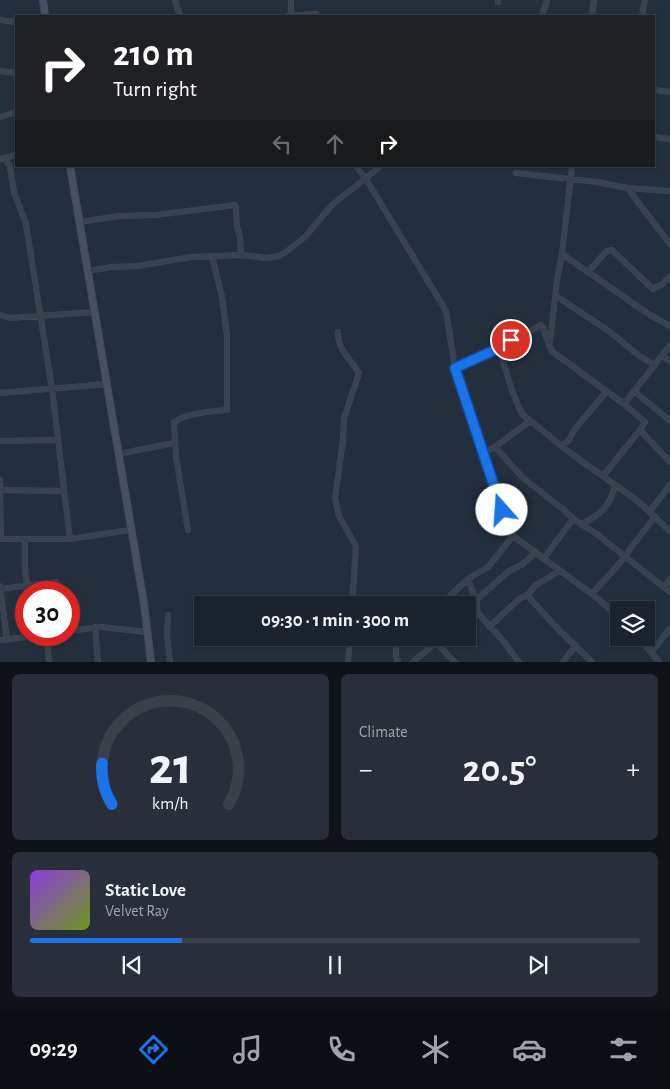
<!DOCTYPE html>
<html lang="en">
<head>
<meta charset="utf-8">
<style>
	:root { --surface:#1b232e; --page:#282f3a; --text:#f1f3f6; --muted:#a0a4aa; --line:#39404a; --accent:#1a73e8 }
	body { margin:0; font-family:"Alegreya Sans",sans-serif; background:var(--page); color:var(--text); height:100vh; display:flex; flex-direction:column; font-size:19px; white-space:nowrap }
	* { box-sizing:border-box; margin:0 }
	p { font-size:16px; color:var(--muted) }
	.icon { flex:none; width:28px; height:28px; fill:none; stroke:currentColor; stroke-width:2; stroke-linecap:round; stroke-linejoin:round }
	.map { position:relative; height:662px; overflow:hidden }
	.details { display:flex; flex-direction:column; gap:12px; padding:12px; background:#0f1319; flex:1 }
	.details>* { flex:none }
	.top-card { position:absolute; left:15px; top:15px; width:640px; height:152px; border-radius:0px; box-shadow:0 1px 4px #0004,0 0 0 1px var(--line); background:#202124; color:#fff; overflow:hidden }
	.buttons { position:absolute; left:610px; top:601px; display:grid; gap:10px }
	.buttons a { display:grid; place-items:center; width:45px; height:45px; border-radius:0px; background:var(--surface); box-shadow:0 1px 4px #0004,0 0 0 1px var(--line); font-size:25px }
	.speed { position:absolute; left:15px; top:581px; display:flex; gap:10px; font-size:25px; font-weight:700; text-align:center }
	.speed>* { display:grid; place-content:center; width:65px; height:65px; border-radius:50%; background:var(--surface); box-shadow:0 1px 4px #0004,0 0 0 1px var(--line); line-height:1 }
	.speed .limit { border:8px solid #d22; background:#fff; color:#111 }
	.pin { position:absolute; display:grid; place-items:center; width:42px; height:42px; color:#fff; margin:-21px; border:2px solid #fff; border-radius:50%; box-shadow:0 1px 5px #0007 }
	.me { position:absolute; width:55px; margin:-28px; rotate:341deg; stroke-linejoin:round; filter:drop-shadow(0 0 4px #0008) }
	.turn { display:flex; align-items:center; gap:18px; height:105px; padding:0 15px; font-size:22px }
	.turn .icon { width:65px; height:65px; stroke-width:2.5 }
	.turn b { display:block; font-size:35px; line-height:42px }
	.lanes { display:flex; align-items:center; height:48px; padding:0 15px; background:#0003; justify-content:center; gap:25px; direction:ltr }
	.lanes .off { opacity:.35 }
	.big { font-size:38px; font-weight:700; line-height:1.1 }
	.details .card { flex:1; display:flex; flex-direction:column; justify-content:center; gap:8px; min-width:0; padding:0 18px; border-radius:8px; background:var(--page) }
	.details .dial { align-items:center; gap:0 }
	.dial svg { height:130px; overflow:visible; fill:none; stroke:var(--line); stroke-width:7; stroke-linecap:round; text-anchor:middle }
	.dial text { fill:var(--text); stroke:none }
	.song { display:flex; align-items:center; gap:15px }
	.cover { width:60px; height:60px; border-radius:8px; background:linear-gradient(135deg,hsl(270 70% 55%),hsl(80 70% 35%)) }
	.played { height:5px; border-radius:2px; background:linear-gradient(90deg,var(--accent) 25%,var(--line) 25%) }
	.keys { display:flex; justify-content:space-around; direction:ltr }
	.heat { display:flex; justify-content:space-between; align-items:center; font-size:28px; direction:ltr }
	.details .tiles { flex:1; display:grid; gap:12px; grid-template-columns:1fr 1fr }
	.card:last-child { grid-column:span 2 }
	.trip { position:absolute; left:194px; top:596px; width:282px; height:50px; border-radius:0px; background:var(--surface); box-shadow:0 1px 4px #0004,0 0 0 1px var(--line); font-weight:700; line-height:50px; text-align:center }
	.menu { display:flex; height:80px; justify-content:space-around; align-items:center; background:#0b0e12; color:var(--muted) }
	.menu .icon { width:35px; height:35px }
	.menu .active { color:var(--accent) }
	.menu b { font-size:22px; color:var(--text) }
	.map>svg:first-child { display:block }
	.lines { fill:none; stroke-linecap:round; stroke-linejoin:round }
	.street-casing { stroke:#414a57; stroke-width:6 }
	.secondary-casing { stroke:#414a57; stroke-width:8 }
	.street { stroke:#38414e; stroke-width:5 }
	.secondary { stroke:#465061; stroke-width:7 }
	.route-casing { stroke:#114b97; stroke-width:12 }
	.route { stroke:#1a73e8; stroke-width:9 }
</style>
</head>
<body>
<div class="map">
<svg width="670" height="662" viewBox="0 0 670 662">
	<rect width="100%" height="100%" fill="#242f3e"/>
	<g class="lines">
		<g class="street-casing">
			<path id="street" d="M175,0L180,16
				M291,0V16
				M498,2V0
				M288,16L316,14
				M542,16L547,0
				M592,16L594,0
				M642,16L645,0
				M0,20L16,22
				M0,71L16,73
				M654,90L670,92
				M0,117L16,112
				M654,137L670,139
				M5,158L10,167L14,192L26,224L52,389L70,539
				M0,159L16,155
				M356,166L366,179L446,311L455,368L494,490L513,536L592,594L619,617
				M516,173L597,182L627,188L670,191
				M627,188L670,244
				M80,222L119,216L156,215L235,205L236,208L237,226L240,237L241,255
				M562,254L650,315L670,326
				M87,271L112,267L138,266L191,257L241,255L267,258L279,256L287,251L305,237L332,205L381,166
				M588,272L607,251L612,250L653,289L663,284L670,276
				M556,296L606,329L641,357L655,365
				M0,315L10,318L94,312
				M338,332C338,351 350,358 359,373L344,418L343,440L335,498L339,516L356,546L352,605
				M550,342L557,280L562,254L572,166
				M499,348L512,391L522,414L569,452L639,502L670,531
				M662,356L670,361
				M455,368L499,348L541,325C547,334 547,344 553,352L624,404L645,422L640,430L603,476
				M634,391L670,421
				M0,393L107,384
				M624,404L670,345
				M640,430L670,462
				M0,441L57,440
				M562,445L568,441L575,429L606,392
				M495,447L523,478L563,509L573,519L598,535L670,592
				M483,453L495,447L530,421
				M118,454L174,443
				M0,480L1,539
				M0,490L64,491
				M650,511L670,485
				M582,524C601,514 610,507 615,485
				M188,530L176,457L174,422C187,413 210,411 227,410V335L222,297L212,256
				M0,539H70L130,530
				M25,539V571L28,592
				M544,558L573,519
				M468,579L476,600L478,613L503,641L519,662
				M0,586L7,640
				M664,588L670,579
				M0,589L56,582
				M592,594L619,564L655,516
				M527,595L557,628L592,662
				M476,600L509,571L523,564L536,552
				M440,605L468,579L488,567L513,536
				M168,615L167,635L170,662
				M468,620L478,613
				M95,627L98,662
				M489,627L519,599L527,595L536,585L559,571
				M69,631L101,627L147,632
				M47,635L49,662
				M639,638L659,662
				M0,640L44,635
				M436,643L455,662
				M652,651L670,629
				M348,662L350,638
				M398,662L396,656V641L400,638
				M413,662L441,638
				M563,662L576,645"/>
		</g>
		<g class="secondary-casing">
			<path id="secondary" d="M43,0L45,16
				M70,166L144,604L151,662"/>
		</g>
		<use href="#street" class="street"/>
		<use href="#secondary" class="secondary"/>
	</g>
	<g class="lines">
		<g class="route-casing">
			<path id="route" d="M502,510L455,368L499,348L511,340"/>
		</g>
		<use href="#route" class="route"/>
	</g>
</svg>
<div class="buttons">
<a><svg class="icon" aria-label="layers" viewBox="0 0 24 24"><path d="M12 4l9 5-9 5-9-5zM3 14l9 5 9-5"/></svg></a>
</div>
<div class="speed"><div class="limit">30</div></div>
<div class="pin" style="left:511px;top:340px;background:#d93025"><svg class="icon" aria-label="arrive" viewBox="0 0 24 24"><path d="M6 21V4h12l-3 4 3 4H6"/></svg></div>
<svg class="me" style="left:502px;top:510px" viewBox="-20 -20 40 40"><circle r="19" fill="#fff"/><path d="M0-13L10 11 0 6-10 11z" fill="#1a73e8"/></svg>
<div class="trip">09:30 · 1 min · 300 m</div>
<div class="top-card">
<div class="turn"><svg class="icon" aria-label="right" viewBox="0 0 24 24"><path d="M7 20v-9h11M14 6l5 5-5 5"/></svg><div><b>210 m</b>Turn right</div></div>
<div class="lanes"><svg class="icon off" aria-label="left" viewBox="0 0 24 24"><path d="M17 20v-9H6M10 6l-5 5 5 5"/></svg><svg class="icon off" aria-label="ahead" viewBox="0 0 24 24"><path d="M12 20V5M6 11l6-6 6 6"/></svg><svg class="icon" aria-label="right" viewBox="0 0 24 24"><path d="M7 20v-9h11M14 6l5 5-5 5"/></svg></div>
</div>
</div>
<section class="details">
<div class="tiles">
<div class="card dial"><svg viewBox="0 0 100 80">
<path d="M14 69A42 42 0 1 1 86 69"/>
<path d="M14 69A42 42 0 0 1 8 44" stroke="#1a73e8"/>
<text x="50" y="56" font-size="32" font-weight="700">21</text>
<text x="50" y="72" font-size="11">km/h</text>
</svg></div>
<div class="card"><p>Climate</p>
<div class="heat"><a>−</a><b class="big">20.5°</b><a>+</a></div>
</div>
<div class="card">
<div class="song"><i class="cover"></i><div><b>Static Love</b><p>Velvet Ray</p></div></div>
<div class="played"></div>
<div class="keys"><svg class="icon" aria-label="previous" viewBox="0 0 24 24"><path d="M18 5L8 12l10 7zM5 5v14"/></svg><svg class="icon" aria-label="pause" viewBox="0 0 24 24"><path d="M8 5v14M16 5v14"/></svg><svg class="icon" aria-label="next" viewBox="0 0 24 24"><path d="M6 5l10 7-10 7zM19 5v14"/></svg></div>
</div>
</div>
</section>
<nav class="menu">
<b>09:29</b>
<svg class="icon active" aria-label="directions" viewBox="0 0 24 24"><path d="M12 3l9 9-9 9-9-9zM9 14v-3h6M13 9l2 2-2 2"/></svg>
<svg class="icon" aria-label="music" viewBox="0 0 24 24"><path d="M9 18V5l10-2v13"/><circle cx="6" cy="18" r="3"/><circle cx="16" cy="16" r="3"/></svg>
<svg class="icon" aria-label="phone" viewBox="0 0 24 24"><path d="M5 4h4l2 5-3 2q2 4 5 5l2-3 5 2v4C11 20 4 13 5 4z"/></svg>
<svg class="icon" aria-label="climate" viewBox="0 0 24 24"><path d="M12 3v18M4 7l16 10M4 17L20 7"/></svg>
<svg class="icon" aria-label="car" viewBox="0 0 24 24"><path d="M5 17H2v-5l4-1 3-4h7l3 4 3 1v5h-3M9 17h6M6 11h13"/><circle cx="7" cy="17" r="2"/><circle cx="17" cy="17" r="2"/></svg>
<svg class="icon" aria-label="filters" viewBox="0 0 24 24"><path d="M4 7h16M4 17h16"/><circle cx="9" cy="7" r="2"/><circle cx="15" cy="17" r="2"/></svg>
</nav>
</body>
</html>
